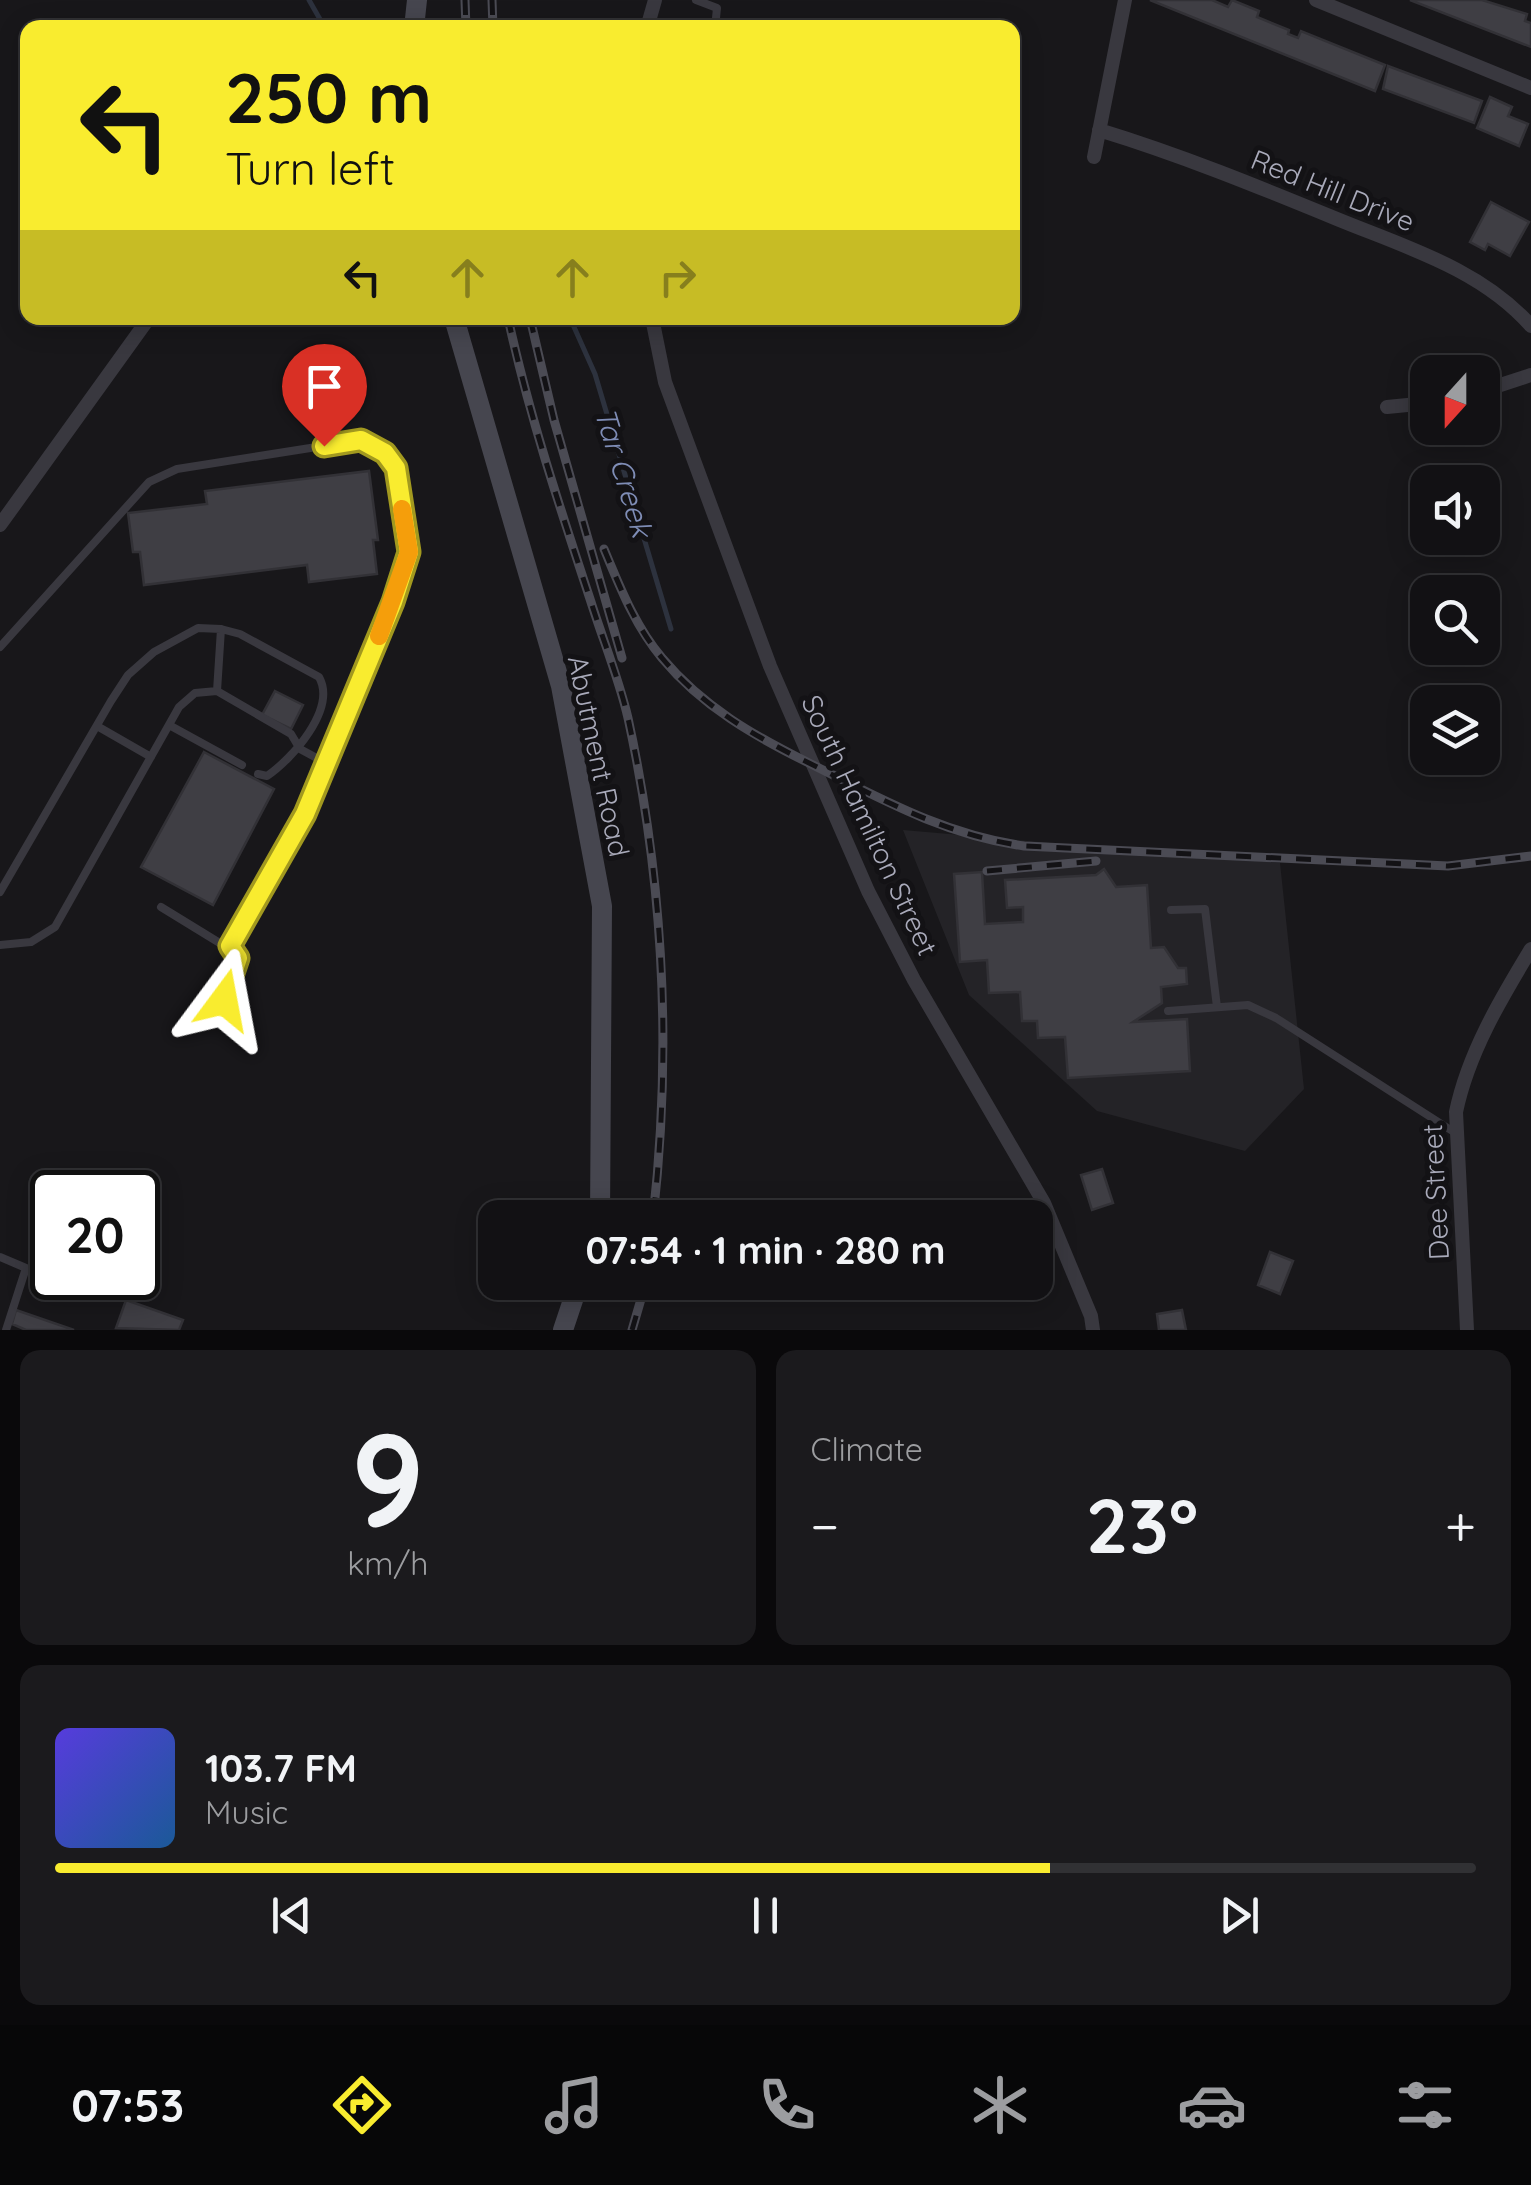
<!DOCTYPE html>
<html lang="en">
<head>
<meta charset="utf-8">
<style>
	:root { --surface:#121114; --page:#1b1a1d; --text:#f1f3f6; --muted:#9c9da0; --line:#313134; --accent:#f9ec2f }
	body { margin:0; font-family:Quicksand,sans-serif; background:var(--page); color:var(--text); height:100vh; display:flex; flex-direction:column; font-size:38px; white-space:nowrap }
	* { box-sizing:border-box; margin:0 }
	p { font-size:32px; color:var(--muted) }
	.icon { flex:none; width:55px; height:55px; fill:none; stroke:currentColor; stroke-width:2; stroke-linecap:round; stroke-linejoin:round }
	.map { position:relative; height:1330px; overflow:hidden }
	.panel { display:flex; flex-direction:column; gap:20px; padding:20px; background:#0a090b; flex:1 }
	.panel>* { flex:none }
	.hud { position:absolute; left:20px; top:20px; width:1000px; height:305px; border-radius:20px; box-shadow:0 5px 25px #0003,0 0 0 2px var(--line); background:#f9ec2f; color:#111; overflow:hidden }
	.needle { width:65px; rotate:201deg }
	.tools { position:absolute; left:1410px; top:355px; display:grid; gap:20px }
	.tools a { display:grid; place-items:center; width:90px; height:90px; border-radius:20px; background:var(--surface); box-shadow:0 5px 25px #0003,0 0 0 2px var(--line); font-size:50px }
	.speed { position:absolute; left:30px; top:1170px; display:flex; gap:20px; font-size:50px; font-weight:700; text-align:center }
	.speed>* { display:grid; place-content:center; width:130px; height:130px; border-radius:50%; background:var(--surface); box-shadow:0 5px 25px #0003,0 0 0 2px var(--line); line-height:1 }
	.speed .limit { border:5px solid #111; border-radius:15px; background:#fff; color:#111 }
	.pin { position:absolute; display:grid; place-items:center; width:85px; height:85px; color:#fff; margin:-102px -42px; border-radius:50% 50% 50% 0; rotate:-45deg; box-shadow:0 0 10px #0007 }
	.pin .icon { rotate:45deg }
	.me { position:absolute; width:110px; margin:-55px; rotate:13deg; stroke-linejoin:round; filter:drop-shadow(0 0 8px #0008) }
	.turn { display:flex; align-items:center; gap:35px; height:210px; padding:0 40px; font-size:45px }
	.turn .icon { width:130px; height:130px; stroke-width:2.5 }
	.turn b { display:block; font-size:70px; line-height:85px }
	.lanes { display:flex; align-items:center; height:95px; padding:0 40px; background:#0003; justify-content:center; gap:50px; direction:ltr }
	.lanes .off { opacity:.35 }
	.big { font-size:75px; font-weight:800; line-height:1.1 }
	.panel .card { flex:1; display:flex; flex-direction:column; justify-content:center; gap:15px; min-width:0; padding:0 35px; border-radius:20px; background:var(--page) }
	.panel .dial { align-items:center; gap:0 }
	.dial b { font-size:130px; line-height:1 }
	.song { display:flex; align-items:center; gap:30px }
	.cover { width:120px; height:120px; border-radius:15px; background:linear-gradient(135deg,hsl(250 70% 55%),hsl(210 70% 35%)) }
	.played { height:10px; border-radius:5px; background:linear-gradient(90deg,var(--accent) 70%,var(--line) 70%) }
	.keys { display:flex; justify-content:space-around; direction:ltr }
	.heat { display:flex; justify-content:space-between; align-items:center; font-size:55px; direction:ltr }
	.panel .tiles { flex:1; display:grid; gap:20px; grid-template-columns:1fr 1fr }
	.card:last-child { grid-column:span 2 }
	.trip { position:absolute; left:478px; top:1200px; width:575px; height:100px; border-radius:20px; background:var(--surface); box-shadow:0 5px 25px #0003,0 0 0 2px var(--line); font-weight:800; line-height:100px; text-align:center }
	.menu { display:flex; height:160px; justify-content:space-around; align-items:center; background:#070708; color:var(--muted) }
	.menu .icon { width:70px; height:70px }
	.menu .active { color:var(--accent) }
	.menu b { font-size:45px; color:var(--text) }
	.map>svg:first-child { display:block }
	.built { fill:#242327 }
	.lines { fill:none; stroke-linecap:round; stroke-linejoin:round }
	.stream { stroke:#2d323e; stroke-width:5 }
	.building { fill:#3f3e44; stroke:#323136; stroke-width:2.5 }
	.lane { stroke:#39383f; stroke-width:8 }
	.street { stroke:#39383f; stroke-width:14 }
	.secondary { stroke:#46464f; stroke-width:20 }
	.rail-casing { stroke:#4b4b54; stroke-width:9 }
	.rail { stroke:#131215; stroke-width:5; stroke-dasharray:15; stroke-linecap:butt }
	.route-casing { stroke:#a2991f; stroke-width:25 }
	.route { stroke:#f9ec2f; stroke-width:18 }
	.slow { stroke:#f59e0b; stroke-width:18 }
	.labels { text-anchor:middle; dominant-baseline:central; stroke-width:10; stroke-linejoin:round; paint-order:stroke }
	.street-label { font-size:28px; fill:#a9aaba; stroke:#131215 }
	.water-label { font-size:30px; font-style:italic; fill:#7f8db6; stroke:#131215 }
</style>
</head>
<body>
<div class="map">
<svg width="1531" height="1330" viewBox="0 0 1531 1330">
	<rect width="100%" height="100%" fill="#18171a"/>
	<path class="built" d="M903,830L1280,863L1304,1089L1245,1151L1097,1111L969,995Z"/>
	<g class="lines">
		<path class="stream" d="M309,0L325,28
			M570,318L595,374L671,629"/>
	</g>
	<path class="building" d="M1150,0H1212L1228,7L1232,0L1259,11L1257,17L1289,30L1288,34L1298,38L1301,31L1385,65L1375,91Z
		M1410,0H1482L1527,14L1525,21L1531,23V47Z
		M1388,66L1482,101L1474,123L1383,89Z
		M1490,97L1512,107L1508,116L1528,124L1519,146L1477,128Z
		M1491,202L1529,222L1510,256L1488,244L1485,250L1470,242Z
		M369,471L378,540H373L377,574L309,582L307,565L144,585L140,552H133L128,513L207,504L205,491Z
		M275,691L303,705L291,729L262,715Z
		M204,752L274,789L213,905L141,867Z
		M1104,869L1116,887L1147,885L1151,948L1164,947L1178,968H1186L1187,984L1161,987L1162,1003L1133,1022L1187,1019L1190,1071L1068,1078L1065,1037L1038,1038L1037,1021H1022L1020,992L989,993L987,960L960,962L954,874L982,872L985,924L1023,922V907L1007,908L1005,880L1096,875Z
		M1102,1169L1113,1203L1092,1210L1081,1175Z
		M1270,1252L1293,1261L1280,1294L1258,1285Z
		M126,1300L183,1320L179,1330L116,1328Z
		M16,1310L74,1330H26L12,1324Z
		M1182,1310L1186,1330H1159L1157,1314Z"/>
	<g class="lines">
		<path class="lane" d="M696,0L717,8L715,28
			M221,629L217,691L291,734L300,749L326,763
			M0,647L149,482L177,469L361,440C375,445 390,453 396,469C405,493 410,546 405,570L305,814L229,946
			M169,725L242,765
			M97,726L151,757
			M0,892L111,701L128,675L154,652L198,628L221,629L240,634L319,677C337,709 292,759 267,776L258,774
			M161,907L236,953L238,958L224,1000
			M1171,910L1205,909L1217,1007
			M0,945L31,942L55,927L179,707L195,693L217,691
			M1168,1011L1248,1005L1276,1018L1457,1134
			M0,1257L26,1268L6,1330"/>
		<path class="street" d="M1316,0L1531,88
			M647,28L655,0
			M1099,130C1181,155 1259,187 1337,219C1405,247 1481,269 1531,326
			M1094,157L1125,0
			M652,318L665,382L770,666L868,891L914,980L1044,1203L1091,1316L1093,1330
			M1482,391L1531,375
			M1387,407L1428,403
			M0,525L149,318
			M1467,1330L1456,1112C1468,1054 1500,1000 1531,949"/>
		<path class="secondary" d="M414,28L417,0
			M454,318L561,686L602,906L600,1218
			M563,1330L579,1282"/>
		<g class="rail-casing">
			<path id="rail" d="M465,0L466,28
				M492,0L493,28
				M508,318C529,415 560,508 591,602C603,640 619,679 628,718C664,884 672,1049 653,1218
				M530,318L554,420L622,658
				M604,549C620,587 635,626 662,658C703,707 754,736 811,764C881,799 945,835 1024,846L1448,866L1531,856
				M987,871L1096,861
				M632,1330L646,1282"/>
		</g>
		<use href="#rail" class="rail"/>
	</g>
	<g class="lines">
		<g class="route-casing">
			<path id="route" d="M224,1000L238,958L230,946L305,814L393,602L409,552L396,468L385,453L361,440L324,446"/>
		</g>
		<use href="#route" class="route"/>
		<path class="slow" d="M379,636L409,552L402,509"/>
	</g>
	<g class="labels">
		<g class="street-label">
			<text transform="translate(1333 190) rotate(22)">Red Hill Drive</text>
			<text transform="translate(599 756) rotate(78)">Abutment Road</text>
			<text transform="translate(870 825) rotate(65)">South Hamilton Street</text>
			<text transform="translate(1435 1192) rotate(-93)">Dee Street</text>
		</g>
		<g class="water-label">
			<text transform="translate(624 472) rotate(73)">Tar Creek</text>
		</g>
	</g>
</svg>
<div class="tools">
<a><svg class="needle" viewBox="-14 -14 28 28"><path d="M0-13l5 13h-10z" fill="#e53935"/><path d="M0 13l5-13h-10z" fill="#9c9da0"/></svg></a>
<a><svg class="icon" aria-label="sound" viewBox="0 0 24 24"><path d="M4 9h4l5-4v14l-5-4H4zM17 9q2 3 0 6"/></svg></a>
<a><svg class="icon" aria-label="search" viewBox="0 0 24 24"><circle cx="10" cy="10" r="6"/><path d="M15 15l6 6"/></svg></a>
<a><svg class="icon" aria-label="layers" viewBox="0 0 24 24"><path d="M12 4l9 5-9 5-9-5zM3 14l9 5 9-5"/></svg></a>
</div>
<div class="speed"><div class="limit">20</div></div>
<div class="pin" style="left:324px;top:446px;background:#d93025"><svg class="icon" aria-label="arrive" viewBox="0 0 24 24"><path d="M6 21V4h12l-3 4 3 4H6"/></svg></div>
<svg class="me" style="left:224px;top:1000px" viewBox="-20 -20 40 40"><path d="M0-17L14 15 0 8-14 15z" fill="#f9ec2f" stroke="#fff" stroke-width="4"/></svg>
<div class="trip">07:54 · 1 min · 280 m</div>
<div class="hud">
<div class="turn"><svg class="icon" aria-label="left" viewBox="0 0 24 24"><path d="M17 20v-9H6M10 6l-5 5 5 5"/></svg><div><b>250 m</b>Turn left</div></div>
<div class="lanes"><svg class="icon" aria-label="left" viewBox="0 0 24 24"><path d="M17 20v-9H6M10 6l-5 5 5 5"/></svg><svg class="icon off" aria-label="ahead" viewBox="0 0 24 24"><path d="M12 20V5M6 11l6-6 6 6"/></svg><svg class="icon off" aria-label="ahead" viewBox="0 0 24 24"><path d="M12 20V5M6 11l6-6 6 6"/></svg><svg class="icon off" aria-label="right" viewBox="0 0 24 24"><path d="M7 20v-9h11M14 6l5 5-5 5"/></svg></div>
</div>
</div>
<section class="panel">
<div class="tiles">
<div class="card dial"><b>9</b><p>km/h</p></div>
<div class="card"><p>Climate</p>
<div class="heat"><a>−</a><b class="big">23°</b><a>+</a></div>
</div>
<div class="card">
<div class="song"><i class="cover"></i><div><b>103.7 FM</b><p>Music</p></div></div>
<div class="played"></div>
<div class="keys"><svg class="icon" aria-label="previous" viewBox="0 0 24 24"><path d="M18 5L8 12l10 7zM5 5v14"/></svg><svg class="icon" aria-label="pause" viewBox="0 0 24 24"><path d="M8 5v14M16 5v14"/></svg><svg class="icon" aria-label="next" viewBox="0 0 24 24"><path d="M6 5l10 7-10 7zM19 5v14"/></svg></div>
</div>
</div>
</section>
<nav class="menu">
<b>07:53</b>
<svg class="icon active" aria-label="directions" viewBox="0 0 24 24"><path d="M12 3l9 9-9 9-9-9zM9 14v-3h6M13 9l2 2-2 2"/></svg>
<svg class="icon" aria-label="music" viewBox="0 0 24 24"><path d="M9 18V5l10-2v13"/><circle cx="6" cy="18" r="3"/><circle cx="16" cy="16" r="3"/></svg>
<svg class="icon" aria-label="phone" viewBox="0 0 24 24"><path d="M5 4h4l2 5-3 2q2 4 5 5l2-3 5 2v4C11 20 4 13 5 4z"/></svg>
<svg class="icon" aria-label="climate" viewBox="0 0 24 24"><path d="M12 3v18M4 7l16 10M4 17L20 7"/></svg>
<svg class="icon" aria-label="car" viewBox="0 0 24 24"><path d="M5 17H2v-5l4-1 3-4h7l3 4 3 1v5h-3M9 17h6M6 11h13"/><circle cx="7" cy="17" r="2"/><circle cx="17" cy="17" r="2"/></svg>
<svg class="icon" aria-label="filters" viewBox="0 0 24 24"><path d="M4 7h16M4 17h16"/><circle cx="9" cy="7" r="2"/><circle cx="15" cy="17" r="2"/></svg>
</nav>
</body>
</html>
